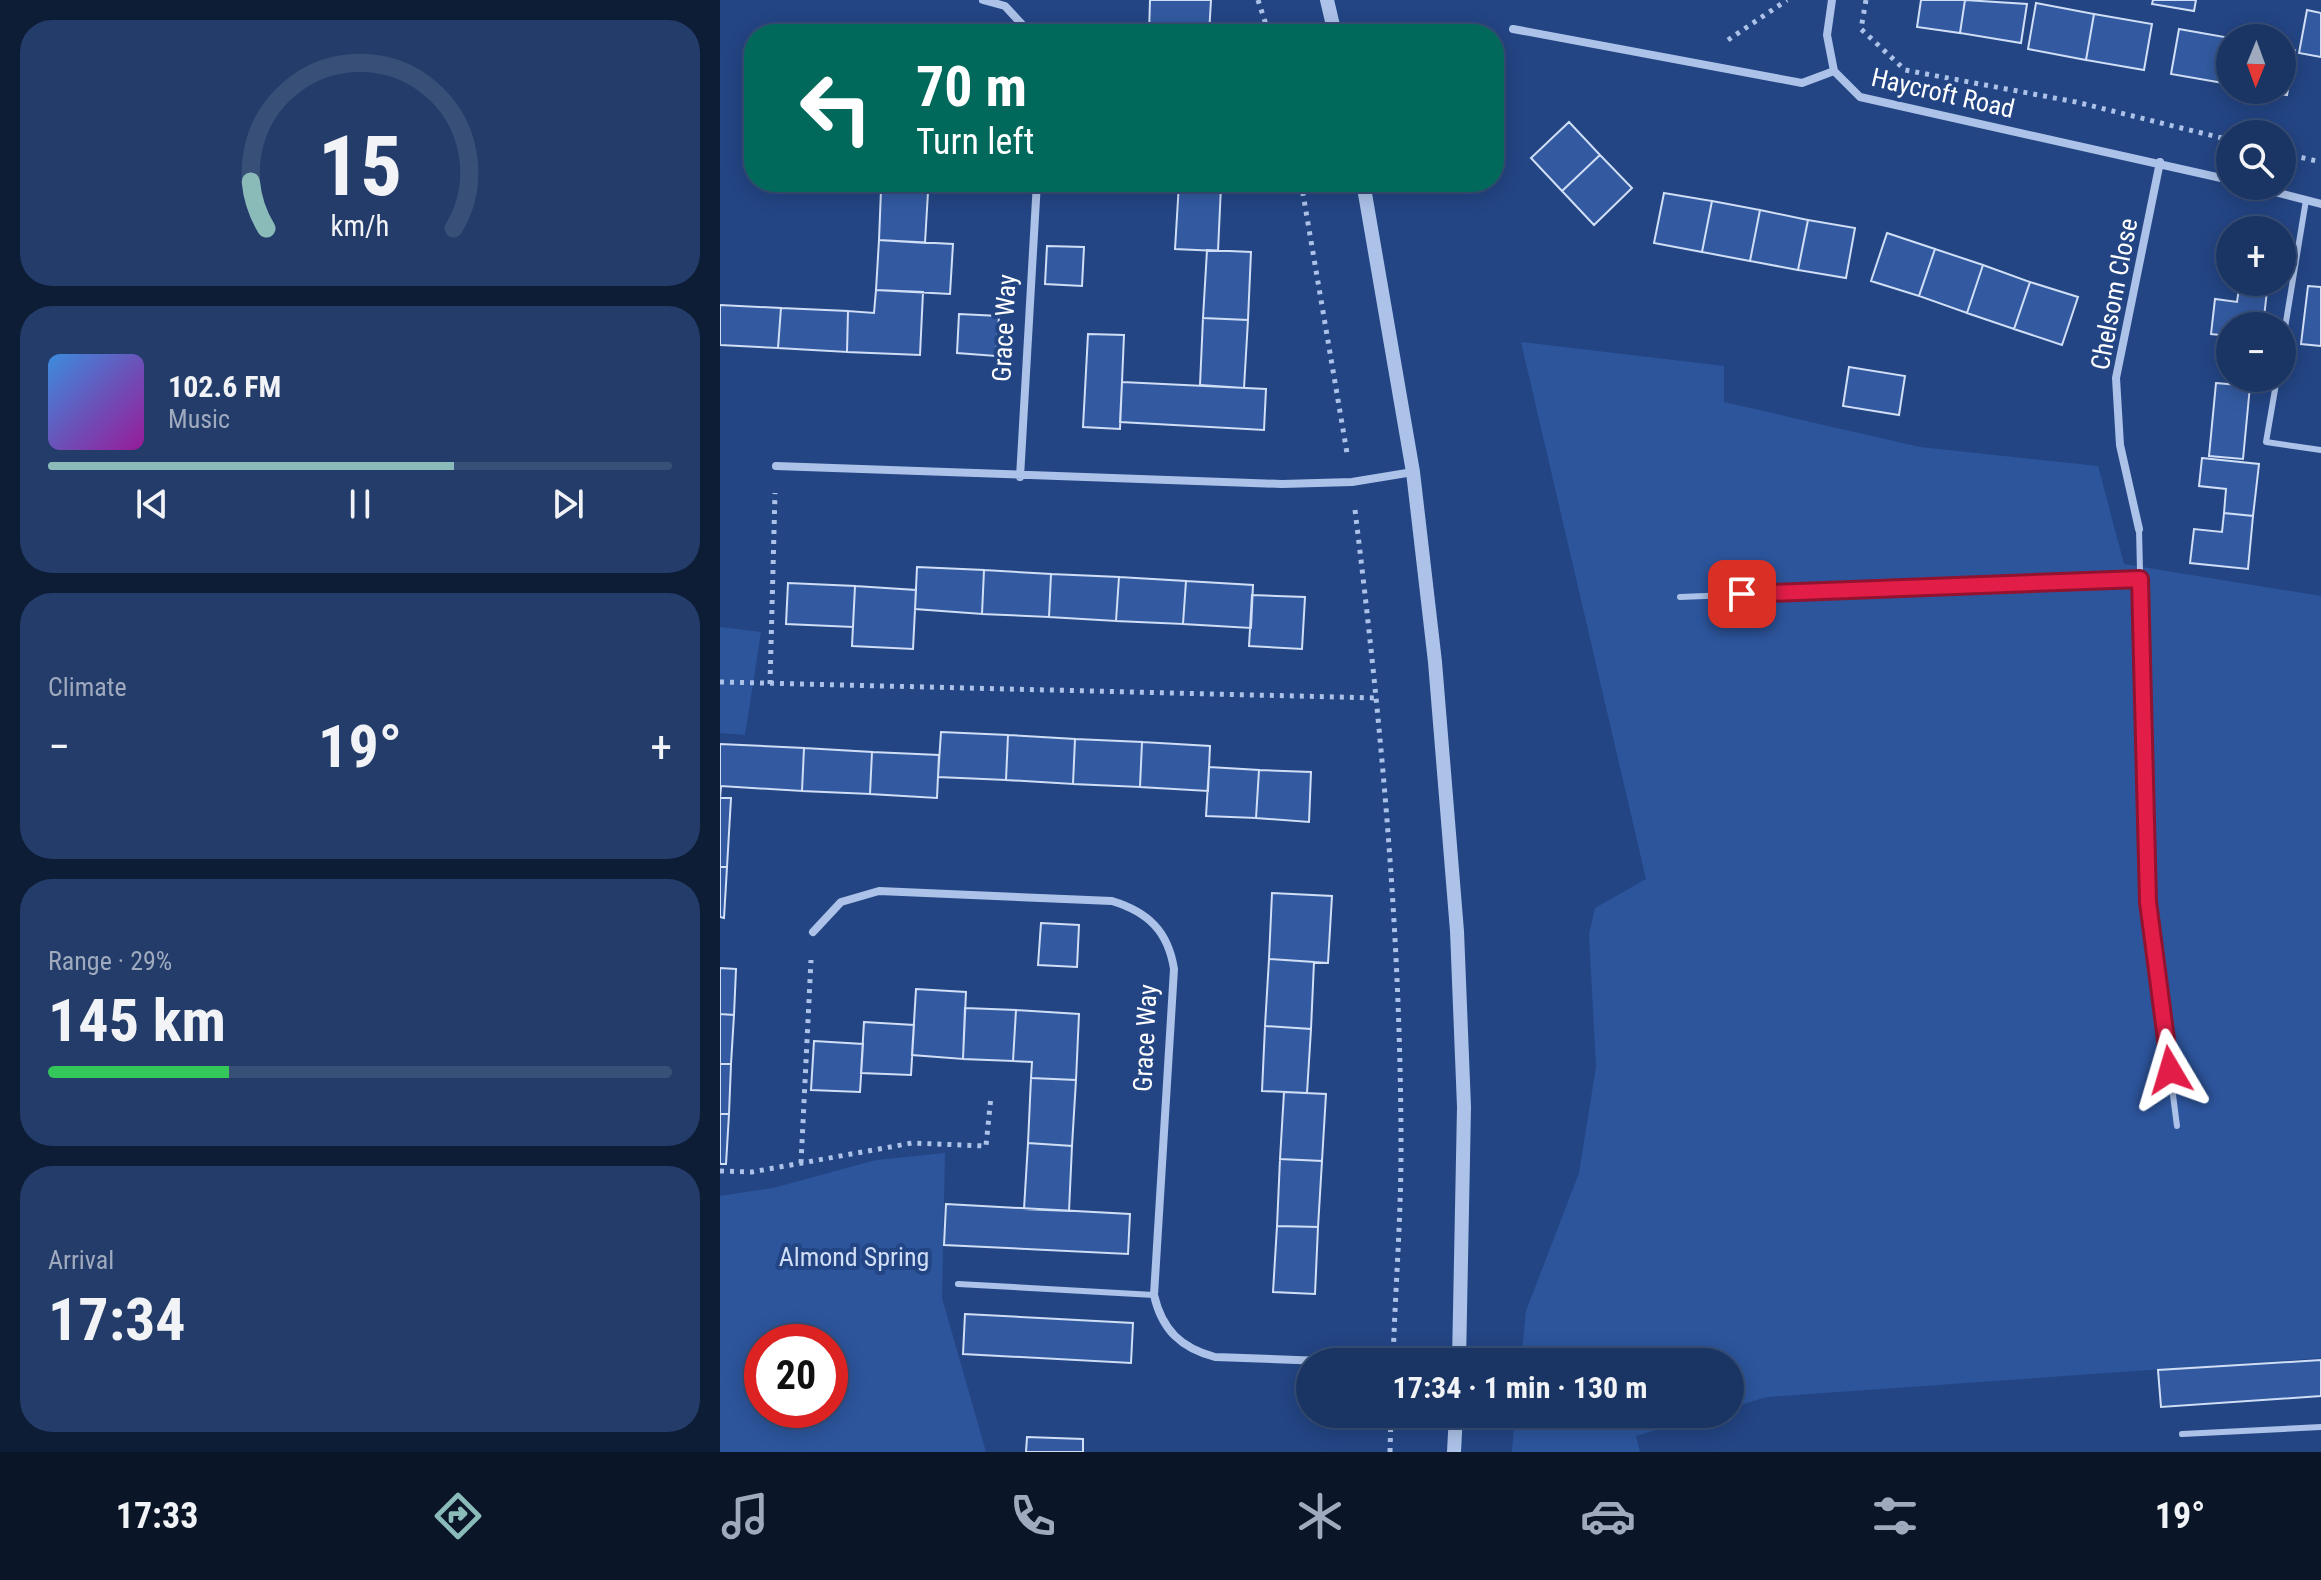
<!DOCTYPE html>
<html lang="en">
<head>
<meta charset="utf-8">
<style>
	:root { --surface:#1a3463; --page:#233c69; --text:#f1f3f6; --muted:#9faabe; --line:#384f78; --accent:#8bbbb9 }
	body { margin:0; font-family:"Roboto Condensed",sans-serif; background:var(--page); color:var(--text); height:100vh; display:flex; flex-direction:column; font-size:30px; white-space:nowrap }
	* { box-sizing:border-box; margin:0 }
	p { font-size:26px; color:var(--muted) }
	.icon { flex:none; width:44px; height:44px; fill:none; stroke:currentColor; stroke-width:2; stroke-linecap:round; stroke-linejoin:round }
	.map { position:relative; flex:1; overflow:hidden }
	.sheet { display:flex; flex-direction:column; gap:20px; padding:20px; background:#0e1d36; width:720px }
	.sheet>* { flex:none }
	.hud { position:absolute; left:24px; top:24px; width:760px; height:168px; border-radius:32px; box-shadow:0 4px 20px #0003,0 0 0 2px var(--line); background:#00695c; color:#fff; overflow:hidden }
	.needle { width:52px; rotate:181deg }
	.tools { position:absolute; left:1496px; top:24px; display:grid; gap:16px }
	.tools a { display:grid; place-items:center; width:80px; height:80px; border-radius:50%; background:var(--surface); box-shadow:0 4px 20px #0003,0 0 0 2px var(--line); font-size:40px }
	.speed { position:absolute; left:24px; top:1324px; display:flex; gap:16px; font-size:40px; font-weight:700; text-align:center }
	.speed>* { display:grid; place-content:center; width:104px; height:104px; border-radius:50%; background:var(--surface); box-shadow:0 4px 20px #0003,0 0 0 2px var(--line); line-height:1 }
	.speed .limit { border:12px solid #d22; background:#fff; color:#111 }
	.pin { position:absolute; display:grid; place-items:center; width:68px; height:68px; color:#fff; margin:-34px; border-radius:16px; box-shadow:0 4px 12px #0006 }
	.me { position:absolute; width:88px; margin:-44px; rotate:353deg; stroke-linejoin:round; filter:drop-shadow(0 0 6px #0008) }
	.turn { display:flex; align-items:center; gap:28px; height:168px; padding:0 40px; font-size:36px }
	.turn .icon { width:104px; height:104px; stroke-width:2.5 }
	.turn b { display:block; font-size:56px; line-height:68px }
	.big { font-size:60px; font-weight:700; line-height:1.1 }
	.sheet .card { flex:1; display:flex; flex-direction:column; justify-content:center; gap:12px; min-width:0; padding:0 28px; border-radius:32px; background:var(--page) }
	.sheet .dial { align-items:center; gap:0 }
	.dial svg { height:208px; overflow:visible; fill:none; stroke:var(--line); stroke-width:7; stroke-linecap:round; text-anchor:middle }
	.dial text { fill:var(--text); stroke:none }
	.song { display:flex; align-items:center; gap:24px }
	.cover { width:96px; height:96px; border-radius:12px; background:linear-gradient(135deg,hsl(210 70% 55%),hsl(300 70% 35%)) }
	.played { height:8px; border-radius:4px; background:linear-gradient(90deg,var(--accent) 65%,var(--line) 65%) }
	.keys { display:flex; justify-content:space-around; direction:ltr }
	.heat { display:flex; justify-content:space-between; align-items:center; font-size:44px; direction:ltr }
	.charge { height:12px; border-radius:6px; background:linear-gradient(90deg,#34c759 29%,var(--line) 0) }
	.trip { position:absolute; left:576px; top:1348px; width:448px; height:80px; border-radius:40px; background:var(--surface); box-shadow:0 4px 20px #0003,0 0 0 2px var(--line); font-weight:700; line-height:80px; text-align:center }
	.tab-bar { display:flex; height:128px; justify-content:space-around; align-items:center; background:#0a1528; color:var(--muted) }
	.tab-bar .icon { width:56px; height:56px }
	.tab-bar .active { color:var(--accent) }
	.tab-bar b { font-size:36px; color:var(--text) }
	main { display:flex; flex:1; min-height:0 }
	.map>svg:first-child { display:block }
	.green { fill:#2d559c; fill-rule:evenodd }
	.building { fill:#335aa1; stroke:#d0def6; stroke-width:2 }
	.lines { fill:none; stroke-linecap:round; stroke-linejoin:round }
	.path { stroke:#acc2e8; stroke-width:5; stroke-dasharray:4 6; stroke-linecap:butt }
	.service { stroke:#acc2e8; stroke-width:6 }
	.minor { stroke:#acc2e8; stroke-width:8 }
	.tertiary { stroke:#acc2e8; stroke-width:14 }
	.route-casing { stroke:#92132f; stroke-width:20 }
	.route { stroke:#e11d48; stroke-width:14 }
	.labels { text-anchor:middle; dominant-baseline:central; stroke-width:8; stroke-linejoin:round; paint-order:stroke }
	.street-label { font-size:26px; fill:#fff; stroke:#234584 }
	.park-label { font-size:26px; fill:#d0def6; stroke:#234584 }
</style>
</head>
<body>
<main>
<section class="sheet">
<div class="card dial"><svg viewBox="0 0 100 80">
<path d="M14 69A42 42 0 1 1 86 69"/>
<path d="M14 69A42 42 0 0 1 8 51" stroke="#8bbbb9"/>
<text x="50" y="56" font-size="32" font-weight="700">15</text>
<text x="50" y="72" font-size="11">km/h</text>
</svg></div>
<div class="card">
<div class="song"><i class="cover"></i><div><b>102.6 FM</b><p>Music</p></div></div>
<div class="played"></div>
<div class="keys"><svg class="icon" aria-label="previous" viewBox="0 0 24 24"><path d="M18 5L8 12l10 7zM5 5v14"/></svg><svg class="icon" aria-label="pause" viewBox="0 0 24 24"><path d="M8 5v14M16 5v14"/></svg><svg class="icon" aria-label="next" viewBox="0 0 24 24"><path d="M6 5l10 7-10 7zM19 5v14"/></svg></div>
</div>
<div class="card"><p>Climate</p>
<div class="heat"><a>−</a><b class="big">19°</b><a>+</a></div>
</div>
<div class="card"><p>Range · 29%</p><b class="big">145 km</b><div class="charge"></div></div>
<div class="card"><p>Arrival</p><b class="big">17:34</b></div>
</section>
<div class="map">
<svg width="1601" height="1452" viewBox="0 0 1601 1452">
	<rect width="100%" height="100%" fill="#234584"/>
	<path class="green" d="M801,342L1004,366V402L1200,447L1378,466L1404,564L1601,596V1358L1047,1397L1010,1408V1362H801L806,1311L859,1173L876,1067L869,934L875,908L926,879Z
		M0,627L41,632L25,735L0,733Z
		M225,1153L222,1298L266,1452H0V1196L53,1188L156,1160ZM110,1342V1410H42V1342Z
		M795,1414H990L916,1436L920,1452H792Z"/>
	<path class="building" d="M430,0H491L489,34H429Z
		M1201,0H1245L1240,33L1197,27Z
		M1245,0L1307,4L1301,43L1240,33Z
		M1433,0H1476L1474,11L1432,4Z
		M1316,3L1374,14L1366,60L1308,49Z
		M1587,10L1601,13V57L1579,53Z
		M1374,14L1432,24L1424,70L1366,60Z
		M1459,29L1510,38L1509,84L1451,74Z
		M1562,48L1575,50L1567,95L1540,90H1562Z
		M849,122L880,155L842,191L811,158Z
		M880,155L912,188L874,225L842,191Z
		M161,182H209L208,192L161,190Z
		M459,183L501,186L498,251L455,249Z
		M161,190L208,192L205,243L159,240Z
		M944,193L992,201L982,252L934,243Z
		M992,201L1040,210L1030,261L982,252Z
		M1040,210L1088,220L1078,270L1030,261Z
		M1088,220L1135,228L1126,278L1078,270Z
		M1167,233L1215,249L1199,296L1151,281Z
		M159,240L233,244L230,294L156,290Z
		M327,246L364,247L362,286L325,284Z
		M1215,249L1263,265L1247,313L1199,296Z
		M487,250L531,252L528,320L483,318Z
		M1263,265L1310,282L1294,329L1247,313Z
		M1310,282L1358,297L1342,345L1294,329Z
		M1520,282H1548L1543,326H1510V336L1491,334L1495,299L1517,302Z
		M1588,286L1601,287V346L1581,344Z
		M156,290L203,292L200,355L127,352L128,311L154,313Z
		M0,305L61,308L58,348L0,345Z
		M61,308L128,311L127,352L58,348Z
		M239,314L279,316L276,356L237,353Z
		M483,318L528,320L524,388L480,385Z
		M368,334L404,335L400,429L363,427Z
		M1129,367L1185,376L1179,415L1123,406Z
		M402,382L546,389L544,430L400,422Z
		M1496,383L1530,386L1523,459L1489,456Z
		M1482,458L1539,464L1533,516L1504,513L1506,489L1479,486Z
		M1504,513L1533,516L1528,569L1470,563L1474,529L1502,532Z
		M197,567L264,570L262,614L195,609Z
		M264,570L331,574L329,617L262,614Z
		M331,574L399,577L396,621L329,617Z
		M399,577L466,581L463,624L396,621Z
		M466,581L533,585L531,628L463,624Z
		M68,583L135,586L133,627L66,624Z
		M135,586L196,590L193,649L132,646Z
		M532,595L585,597L582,649L529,646Z
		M221,732L288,735L286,780L218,777Z
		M288,735L355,739L353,784L286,780Z
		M355,739L422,742L420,787L353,784Z
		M422,742L490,746L488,791L420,787Z
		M0,744L84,748L82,791L1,786L0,798H11L7,867H0Z
		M84,748L152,752L150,794L82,791Z
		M152,752L219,755L217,798L150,794Z
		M489,767L539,770L536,818L486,816Z
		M539,770L591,772L589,822L536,818Z
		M0,867H7L4,918L0,917Z
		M552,893L612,896L608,963L549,959Z
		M321,923L359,925L357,967L318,965Z
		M549,959L594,962L591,1029L545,1026Z
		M0,968L16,969L14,1015L0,1014Z
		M196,989L246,992L243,1059L192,1055Z
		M245,1008L296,1010L293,1061L243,1059Z
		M296,1010L359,1014L356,1080L311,1078L312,1062L293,1061Z
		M0,1014L14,1015L11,1064H0Z
		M144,1022L194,1025L191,1075L141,1073Z
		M545,1026L591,1029L587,1093L542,1091Z
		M94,1041L143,1044L140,1092L91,1090Z
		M0,1064H11L9,1114H0Z
		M311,1078L356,1080L352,1146L308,1143Z
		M564,1092L606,1094L602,1161L560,1159Z
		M0,1114H9L6,1164H0Z
		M308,1143L352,1146L349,1211L304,1209Z
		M560,1159L602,1161L598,1227L557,1226Z
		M226,1204L410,1214L408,1254L224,1245Z
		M557,1226L598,1227L595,1294L553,1292Z
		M245,1314L413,1323L411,1363L243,1354Z
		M1601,1360V1396L1441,1407L1438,1370Z
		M307,1437L363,1439V1452H306Z"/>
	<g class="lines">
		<path class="path" d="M538,0L549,34
			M1146,0L1141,29L1185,70L1356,102L1510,140
			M753,34L768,32
			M1008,40L1067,0
			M1562,153L1601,162
			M581,182L627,453
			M635,510C661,723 681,936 681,1150C681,1221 675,1292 673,1362
			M0,682L658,698
			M50,684L55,493
			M81,1163L91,960
			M0,1171L32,1172L192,1143L266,1146L271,1096
			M670,1452L671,1414"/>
		<path class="service" d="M1562,346L1586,200
			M1557,378L1546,442L1601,450
			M1419,529L1428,902L1457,1126
			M960,597L1420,579
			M238,1284L434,1295
			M1462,1434L1601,1427"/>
		<path class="minor" d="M263,0L285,6L311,34
			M1112,0L1107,35L1114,71
			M793,29L1082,83L1114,71
			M1114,71L1140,97L1510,180
			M1532,186L1601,204
			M56,466L562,484L632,482L693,472
			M300,477L317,182
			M1419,529L1400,445L1396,378L1440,162
			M93,932L121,902L159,891L392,901C428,912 448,931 454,969L434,1295C442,1330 461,1348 495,1357L630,1362"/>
		<path class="tertiary" d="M607,0L615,34
			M643,182L693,472L715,662L737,931L744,1107L739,1362
			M734,1452L736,1414"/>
	</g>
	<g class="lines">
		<g class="route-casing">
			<path id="route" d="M1022,594L1420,579L1428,902L1450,1070"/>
		</g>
		<use href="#route" class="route"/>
	</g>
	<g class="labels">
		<g class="street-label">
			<text transform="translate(1223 93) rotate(13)">Haycroft Road</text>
			<text transform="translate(1394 294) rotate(-79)">Chelsom Close</text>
			<text transform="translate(284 328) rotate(-87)">Grace Way</text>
			<text transform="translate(425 1038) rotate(-87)">Grace Way</text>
		</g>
		<g class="park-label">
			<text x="134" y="1257">Almond Spring</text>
		</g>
	</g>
</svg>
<div class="tools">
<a><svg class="needle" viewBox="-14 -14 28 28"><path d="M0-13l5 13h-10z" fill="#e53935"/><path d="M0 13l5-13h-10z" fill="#9faabe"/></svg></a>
<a><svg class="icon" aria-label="search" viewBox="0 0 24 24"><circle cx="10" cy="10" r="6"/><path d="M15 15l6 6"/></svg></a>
<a>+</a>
<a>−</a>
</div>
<div class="speed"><div class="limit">20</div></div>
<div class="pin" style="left:1022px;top:594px;background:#d93025"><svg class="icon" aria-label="arrive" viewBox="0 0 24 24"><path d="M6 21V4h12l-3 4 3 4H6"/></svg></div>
<svg class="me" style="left:1450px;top:1070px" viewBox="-20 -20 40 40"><path d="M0-17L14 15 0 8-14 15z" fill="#e11d48" stroke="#fff" stroke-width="4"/></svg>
<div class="trip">17:34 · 1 min · 130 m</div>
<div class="hud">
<div class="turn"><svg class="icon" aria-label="left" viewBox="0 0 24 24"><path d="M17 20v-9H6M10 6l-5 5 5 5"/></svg><div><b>70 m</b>Turn left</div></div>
</div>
</div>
</main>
<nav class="tab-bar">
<b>17:33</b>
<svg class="icon active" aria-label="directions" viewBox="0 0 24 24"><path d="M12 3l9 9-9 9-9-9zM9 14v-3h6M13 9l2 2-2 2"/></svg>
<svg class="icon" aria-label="music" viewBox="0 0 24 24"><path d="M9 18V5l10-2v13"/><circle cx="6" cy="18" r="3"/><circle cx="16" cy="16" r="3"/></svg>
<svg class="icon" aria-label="phone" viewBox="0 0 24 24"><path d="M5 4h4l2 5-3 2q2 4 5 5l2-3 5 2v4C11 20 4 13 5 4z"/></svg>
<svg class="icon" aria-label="climate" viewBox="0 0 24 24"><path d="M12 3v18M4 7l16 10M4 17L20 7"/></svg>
<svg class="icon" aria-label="car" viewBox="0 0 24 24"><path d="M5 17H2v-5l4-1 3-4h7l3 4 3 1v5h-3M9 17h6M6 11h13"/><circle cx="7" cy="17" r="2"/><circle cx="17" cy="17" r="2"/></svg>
<svg class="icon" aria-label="filters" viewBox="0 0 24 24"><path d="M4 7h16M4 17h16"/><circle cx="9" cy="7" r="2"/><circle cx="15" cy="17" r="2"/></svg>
<b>19°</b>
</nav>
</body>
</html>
